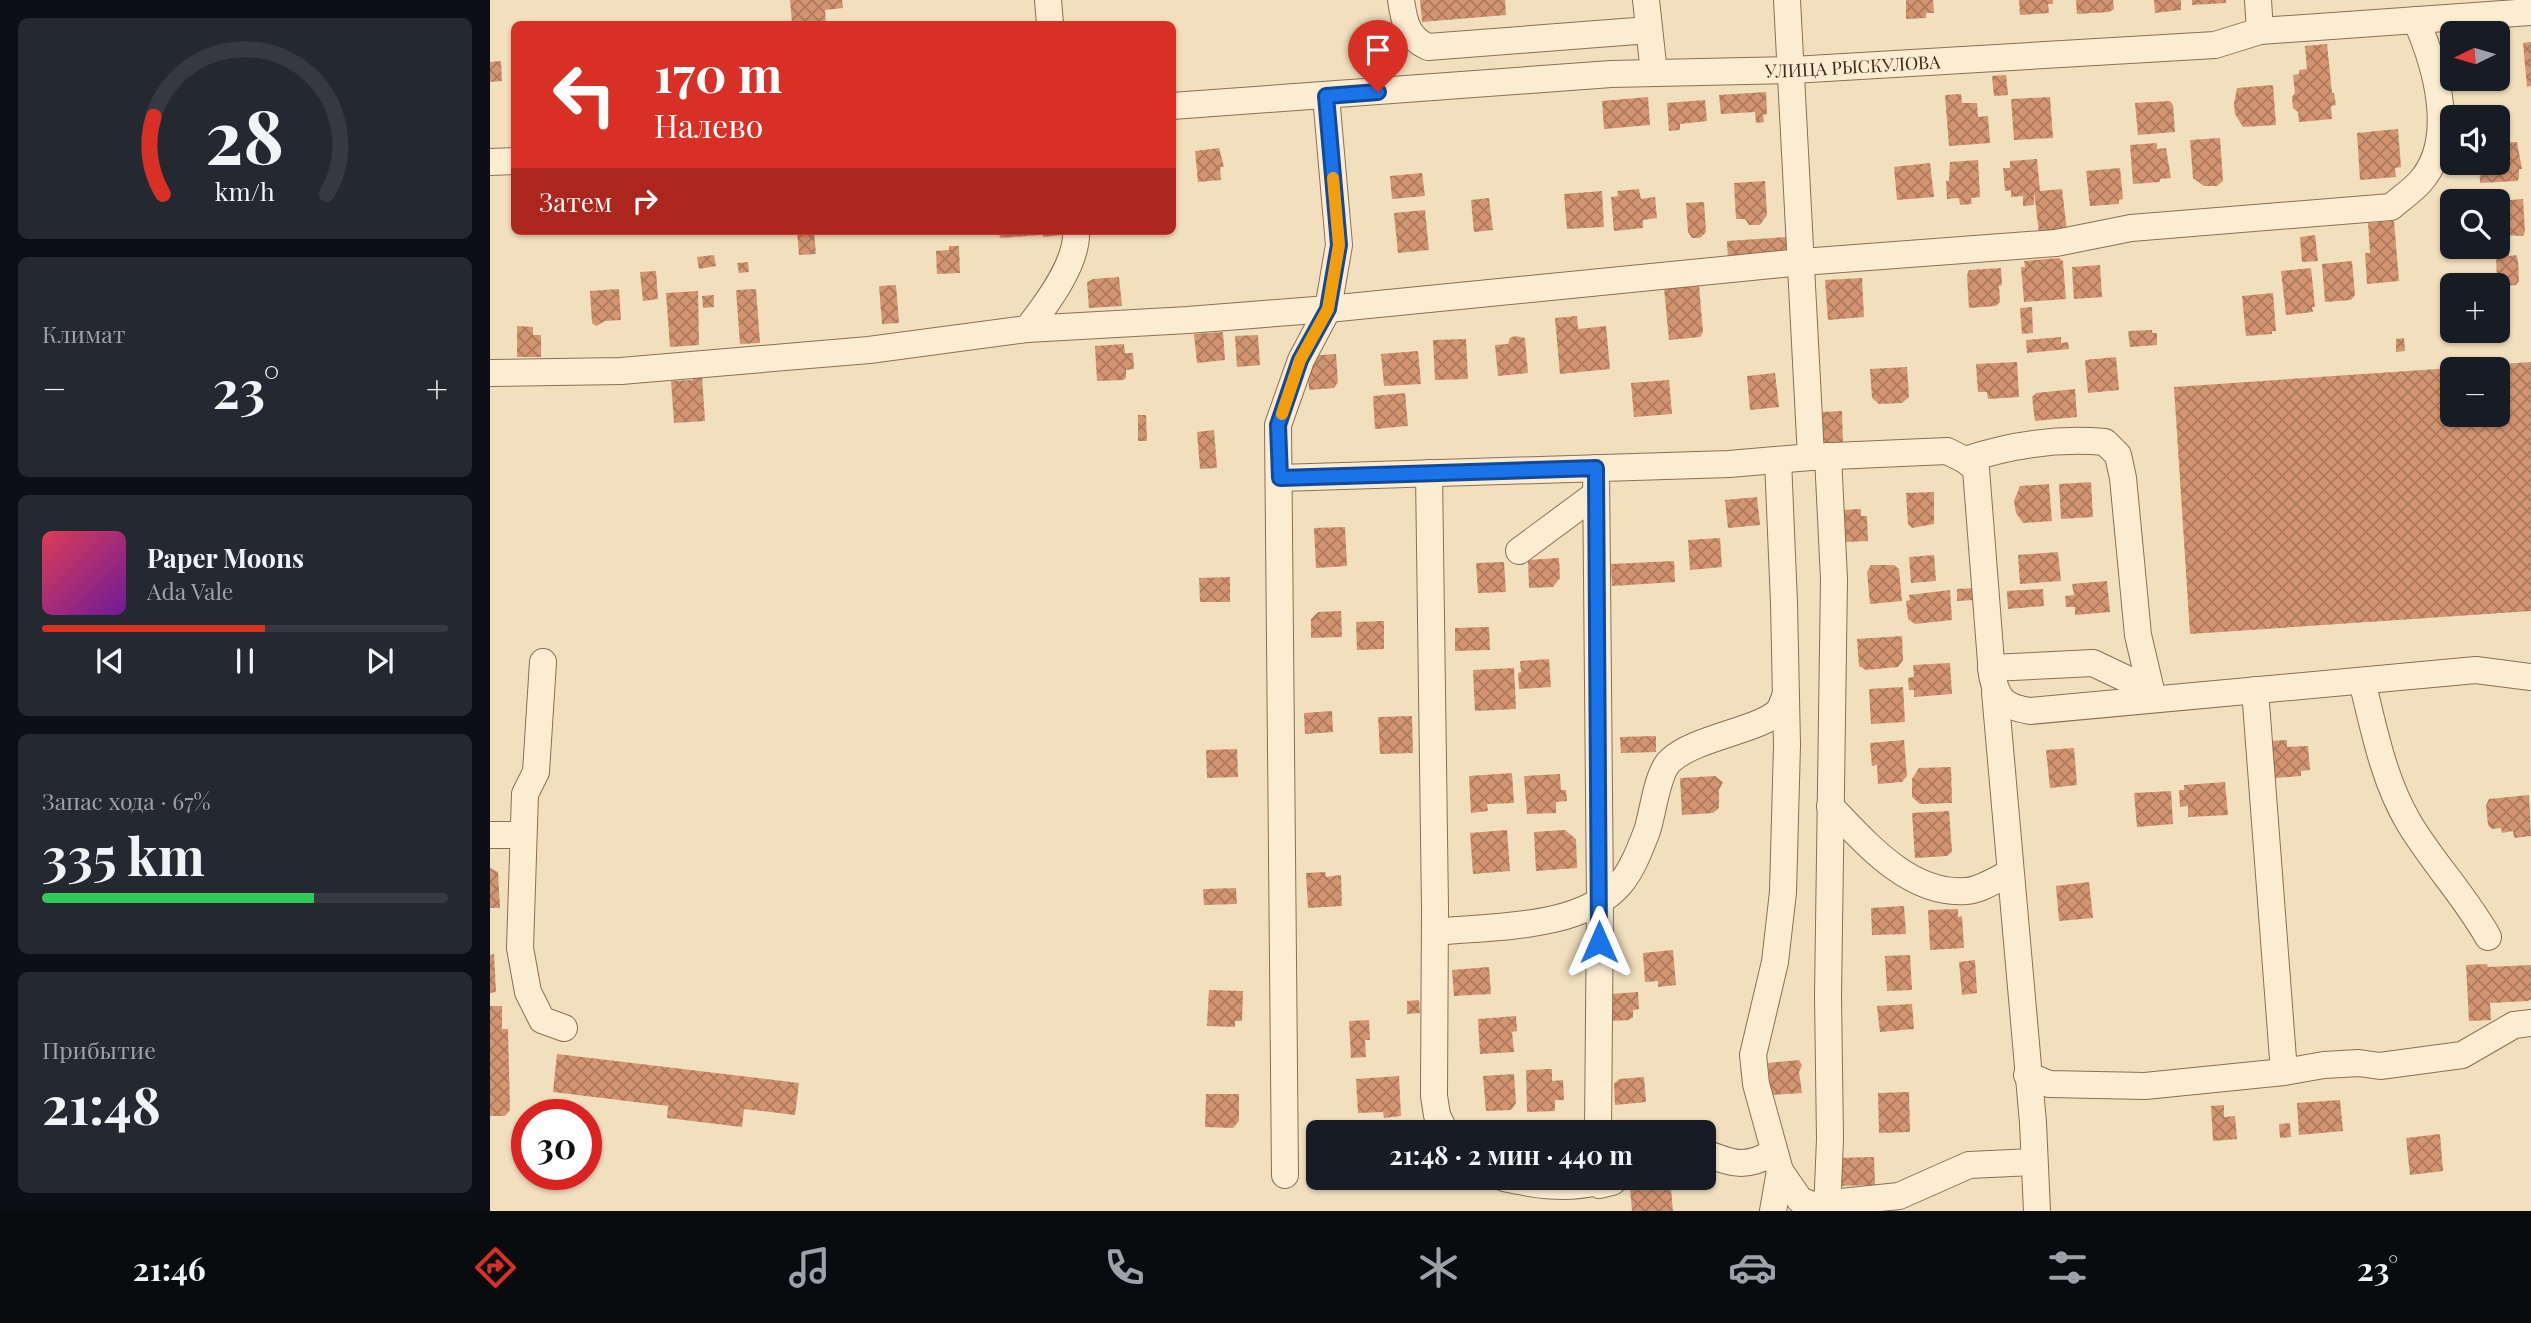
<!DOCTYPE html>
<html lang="ru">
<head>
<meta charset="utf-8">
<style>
	:root { --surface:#171b24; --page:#242831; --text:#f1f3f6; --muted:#9ea1a6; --line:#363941; --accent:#d93025 }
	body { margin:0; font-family:"Playfair Display",serif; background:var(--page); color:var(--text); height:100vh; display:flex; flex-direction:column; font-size:26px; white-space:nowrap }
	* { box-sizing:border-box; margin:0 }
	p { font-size:23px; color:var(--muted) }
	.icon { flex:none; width:38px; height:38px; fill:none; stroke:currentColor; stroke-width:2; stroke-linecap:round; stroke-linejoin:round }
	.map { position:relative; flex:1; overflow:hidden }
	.panel { display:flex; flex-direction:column; gap:18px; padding:18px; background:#0d0f14; width:490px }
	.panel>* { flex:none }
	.guide { position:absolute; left:21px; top:21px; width:665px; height:214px; border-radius:10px; box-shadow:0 2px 5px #0004; background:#d93025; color:#fff; overflow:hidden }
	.needle { width:46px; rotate:265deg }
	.buttons { position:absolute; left:1950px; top:21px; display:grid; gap:14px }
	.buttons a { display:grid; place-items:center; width:70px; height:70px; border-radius:10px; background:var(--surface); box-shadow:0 2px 5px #0004; font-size:35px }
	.speed { position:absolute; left:21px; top:1099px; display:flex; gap:14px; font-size:35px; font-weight:700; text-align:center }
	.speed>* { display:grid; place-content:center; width:91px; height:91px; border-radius:50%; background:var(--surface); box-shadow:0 2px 5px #0004; line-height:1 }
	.speed .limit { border:10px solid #d22; background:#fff; color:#111 }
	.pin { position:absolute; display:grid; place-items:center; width:60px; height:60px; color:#fff; margin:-72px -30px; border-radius:50% 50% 50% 0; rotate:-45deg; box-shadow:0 0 7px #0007 }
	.pin .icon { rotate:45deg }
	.me { position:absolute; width:77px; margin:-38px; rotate:0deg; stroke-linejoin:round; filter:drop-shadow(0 0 5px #0008) }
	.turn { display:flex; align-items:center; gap:24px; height:147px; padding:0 28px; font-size:32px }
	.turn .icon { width:91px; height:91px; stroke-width:2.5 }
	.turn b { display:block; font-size:49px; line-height:60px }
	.then { display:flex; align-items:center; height:66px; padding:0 28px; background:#0003; gap:14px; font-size:26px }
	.big { font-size:52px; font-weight:700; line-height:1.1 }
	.panel .card { flex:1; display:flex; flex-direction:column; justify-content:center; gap:10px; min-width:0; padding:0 24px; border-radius:10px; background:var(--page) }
	.panel .dial { align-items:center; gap:0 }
	.dial svg { height:182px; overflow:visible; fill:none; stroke:var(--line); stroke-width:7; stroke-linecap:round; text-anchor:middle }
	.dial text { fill:var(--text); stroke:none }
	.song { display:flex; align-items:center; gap:21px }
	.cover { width:84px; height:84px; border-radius:10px; background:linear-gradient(135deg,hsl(350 70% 55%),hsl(280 70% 35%)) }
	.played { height:7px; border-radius:4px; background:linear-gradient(90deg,var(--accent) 55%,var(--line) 55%) }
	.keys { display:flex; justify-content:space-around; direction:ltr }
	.heat { display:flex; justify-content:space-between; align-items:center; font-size:38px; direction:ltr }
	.charge { height:10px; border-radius:5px; background:linear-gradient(90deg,#34c759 67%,var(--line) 0) }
	.trip { position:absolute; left:816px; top:1120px; width:410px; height:70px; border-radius:10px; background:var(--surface); box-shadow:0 2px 5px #0004; font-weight:700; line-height:70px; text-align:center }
	.tab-bar { display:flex; height:112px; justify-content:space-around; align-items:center; background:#090b0e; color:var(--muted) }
	.tab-bar .icon { width:49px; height:49px }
	.tab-bar .active { color:var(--accent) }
	.tab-bar b { font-size:32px; color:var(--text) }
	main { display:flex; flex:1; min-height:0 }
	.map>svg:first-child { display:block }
	.building { fill:url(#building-cross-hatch) }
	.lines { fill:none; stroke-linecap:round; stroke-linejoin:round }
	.minor-casing { stroke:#8b6f55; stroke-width:28 }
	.minor { stroke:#fcedd2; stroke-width:26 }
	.route-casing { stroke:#114b97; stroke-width:18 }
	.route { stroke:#1a73e8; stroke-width:12 }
	.slow { stroke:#f59e0b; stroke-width:12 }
	.labels { text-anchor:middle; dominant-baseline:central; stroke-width:7; stroke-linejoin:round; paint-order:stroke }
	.street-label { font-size:18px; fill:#39281b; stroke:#f8eacf }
</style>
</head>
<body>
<main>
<section class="panel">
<div class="card dial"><svg viewBox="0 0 100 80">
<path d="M14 69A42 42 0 1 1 86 69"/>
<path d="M14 69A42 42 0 0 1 10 35" stroke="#d93025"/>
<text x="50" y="56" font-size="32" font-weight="700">28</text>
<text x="50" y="72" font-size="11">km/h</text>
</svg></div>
<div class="card"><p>Климат</p>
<div class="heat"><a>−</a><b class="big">23°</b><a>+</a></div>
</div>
<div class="card">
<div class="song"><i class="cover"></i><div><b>Paper Moons</b><p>Ada Vale</p></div></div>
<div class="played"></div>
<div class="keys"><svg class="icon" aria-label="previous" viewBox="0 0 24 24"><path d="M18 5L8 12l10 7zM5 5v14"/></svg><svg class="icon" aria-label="pause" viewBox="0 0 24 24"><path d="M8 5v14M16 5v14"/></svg><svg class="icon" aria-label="next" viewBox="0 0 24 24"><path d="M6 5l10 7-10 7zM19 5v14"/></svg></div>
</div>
<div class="card"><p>Запас хода · 67%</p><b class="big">335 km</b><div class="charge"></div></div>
<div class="card"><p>Прибытие</p><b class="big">21:48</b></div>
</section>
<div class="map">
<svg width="2041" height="1211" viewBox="0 0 2041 1211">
	<defs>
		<pattern id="building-cross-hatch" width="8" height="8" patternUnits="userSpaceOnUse" patternTransform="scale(1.75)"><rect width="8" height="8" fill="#d39471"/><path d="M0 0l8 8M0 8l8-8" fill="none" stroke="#ac795c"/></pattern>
	</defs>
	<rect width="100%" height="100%" fill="#f1dfbe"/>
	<path class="building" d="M300,0H352L353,8L335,10L336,24H302Z
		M930,0H1015L1016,15L932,22Z
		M1416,0H1443L1444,13H1436V18L1416,19Z
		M1529,0H1563V4H1558L1559,13L1530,15Z
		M1586,0H1623L1624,9L1619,12L1587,14Z
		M1664,0H1691V10L1665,13Z
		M1702,0H1736V3L1702,5Z
		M2041,42V86L2037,87L2033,43Z
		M1837,44L1842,93H1844L1846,105L1841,106L1842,119L1809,122L1808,112L1803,108L1802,97L1805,93L1803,75L1809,74V70L1817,69L1815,46Z
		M11,61L12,81L0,82V62Z
		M1516,75L1518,95L1504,96L1502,76Z
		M1783,85L1786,125L1753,127L1745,114L1744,103L1747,88Z
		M1276,92L1277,114L1273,115L1274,122L1266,123L1265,112L1231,114L1229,95Z
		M1471,94L1472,103H1487L1488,117L1498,116L1500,143L1459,146L1455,95Z
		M1158,97L1160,125L1114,129L1112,101Z
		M1560,97L1563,138L1524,140L1521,99Z
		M1215,100L1217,121L1190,124V130L1179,131L1177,103Z
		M1680,101L1683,105L1685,132L1648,135L1645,103Z
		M1908,129L1911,167L1905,168L1906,177L1870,180L1867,133Z
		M1730,138L1733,181L1727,186H1714L1703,178L1700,140Z
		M2027,142L2032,169H2029V178L2027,181L1990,183L1989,163H2007V143Z
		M1667,143V149L1676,148L1681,178L1670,179V182L1643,184L1640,145Z
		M729,148L734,167H730L731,180L708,182L705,151Z
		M1547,159L1550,191L1572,189L1577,231L1549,234L1544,191V205L1533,206V196L1521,197V190L1515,191L1513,168H1520V161Z
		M1488,160L1490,197L1481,198L1482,204L1470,205L1469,198L1457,199L1456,181H1459L1460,162Z
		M1440,163L1444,197L1407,200L1404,167Z
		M1630,168L1633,199L1629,200V204L1600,206L1596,171Z
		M932,173L935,196L902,199L900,176Z
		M1275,181L1277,215L1270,225H1259L1255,219H1246L1244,183Z
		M1149,189L1151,199L1165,197L1167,218L1153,220V228L1124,231L1121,197L1128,196L1127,191Z
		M1112,191L1114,227L1077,229L1074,194Z
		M999,198L1003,230L984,232L981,200Z
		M2033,199L2035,231L2033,236L2007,235V201Z
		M1214,202L1216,232L1210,238H1202L1198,232L1196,203Z
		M935,210L939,250L908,253L904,213Z
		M1904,221L1909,281L1877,284L1875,253H1880L1878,223Z
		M307,231H324L326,254L309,255Z
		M509,231H550V235L510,238Z
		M552,231H571V235L553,237Z
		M1825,235L1828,261L1812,262L1810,237Z
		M1296,237L1297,255L1238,260L1237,241Z
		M2019,239V256L2026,255L2028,260L2029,281L2026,285L2015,286V282H2007L2006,255L2009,254L2008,240Z
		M459,246H469L470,273L447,274L446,251L459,250Z
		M224,255L226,266L209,269L207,257Z
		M1569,258L1573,261L1576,299L1534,302L1531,267H1535L1534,261Z
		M1862,261L1865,295L1861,300L1835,302L1832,264Z
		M258,262L259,272L249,273L247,263Z
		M1610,265L1612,297L1584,299L1582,267Z
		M1511,268L1512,285L1509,286L1510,302L1506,306L1479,308L1477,275L1479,270Z
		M1821,268L1825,307H1822L1823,312L1796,315L1791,271Z
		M166,271L168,299L153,301L150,272Z
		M629,277L632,306L599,308L597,282L603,279Z
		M1372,278L1374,317L1338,320L1335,280Z
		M406,285L409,323L392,324L389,286Z
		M1209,285L1213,332L1210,337L1179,340L1174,288Z
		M129,289L131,320L115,321L106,326L102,323L100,291Z
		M266,289L270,343L250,344L246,290Z
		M208,291L209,345L180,347L176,293Z
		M1783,293L1786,331H1782V334L1756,336L1752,296Z
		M224,295V307L213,308L212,296Z
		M1542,307L1543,333L1532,334L1530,308Z
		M1087,316L1088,329L1116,326L1120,369L1070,374L1065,318Z
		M27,326L43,327V335H51V357H27Z
		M1662,330V333H1667V345L1640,347L1638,331Z
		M733,332L735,360L707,363L704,334Z
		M768,335L770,365L747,367L745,336Z
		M1025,336L1035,338L1038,373L1008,376L1005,345L1018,344L1020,338Z
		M1571,337V343L1578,342L1579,349L1537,353L1536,340Z
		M1914,338L1915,351L1906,352V339Z
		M976,339L978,379L945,380L943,340Z
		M634,344L635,353H643L644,369L636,370V378L633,380L607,381L605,346Z
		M928,351L931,384L894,386L891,354Z
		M846,354L848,382L844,388L819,390L817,356Z
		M1626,357L1629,390L1598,393L1595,360Z
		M1527,362L1529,397L1498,399L1497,392H1488L1486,364Z
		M2041,362V611L1700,634L1684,387L1962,368V415H2007V369H1971V367Z
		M1417,367L1419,397L1412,403L1389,404L1382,398L1380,369Z
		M1285,373L1289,407L1260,410L1257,376Z
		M203,376H212L215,421L184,423L181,381L203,380Z
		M1179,380L1182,414L1144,417L1141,383Z
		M1585,389L1587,417L1545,421L1542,397L1546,393Z
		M915,393L918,426L885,429L883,396Z
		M1352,411L1353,445L1334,447L1332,412Z
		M648,415H656L657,441H648Z
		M724,430L727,468L710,469L707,432Z
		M1601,482L1603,517L1571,519L1569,484Z
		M1559,484L1562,521L1533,523L1526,513L1524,501L1530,486Z
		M1444,492V524L1422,528L1418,524L1416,493Z
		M1267,497L1270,525L1238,528L1235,500Z
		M1371,509V516H1377L1378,541L1354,542L1353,510Z
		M855,527L857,566L826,568L824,528Z
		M1230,538L1232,567L1200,570L1198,540Z
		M1568,552L1571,581L1530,584L1528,555Z
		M1444,555L1446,581L1421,583L1419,557Z
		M1069,558L1070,578L1063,587L1039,588L1038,560Z
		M1184,561L1185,582L1122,586L1121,564Z
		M1014,562L1016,592L988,593L986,563Z
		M1381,565H1404L1409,569L1412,601L1380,604L1377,572Z
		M740,577V602H710L709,578Z
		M1617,581L1620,612L1585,615V607H1576L1575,596L1584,595L1582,584Z
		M1485,588V600L1467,601V589Z
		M1553,589L1554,606L1518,609L1517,591Z
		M1460,590L1462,620L1425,624L1418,619L1416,601L1420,600L1419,595Z
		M851,611L852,637L821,638V619L828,612Z
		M894,621V649L867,650L866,622Z
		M999,627L1000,650L965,651V628Z
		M1412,636L1413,660L1408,667L1376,670L1369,666L1367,639Z
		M1059,659L1061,687L1029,689L1028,673L1031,672L1030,661Z
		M1460,663L1462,694L1424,697V690H1419L1418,678L1424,677L1423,665Z
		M1024,668L1026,709L985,711L983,670Z
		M1413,687L1415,722L1381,724L1379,689Z
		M842,711L843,732L815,734L814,713Z
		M922,716L923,753L890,754L888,717Z
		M1166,736V752L1131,753L1130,737Z
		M1414,740L1417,776L1412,782L1388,784L1387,765L1382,766L1380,743Z
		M1797,740V747L1818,746L1820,770L1811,771V776L1785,778L1782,741Z
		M1584,748L1587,785L1560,788L1556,750Z
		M747,749L748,777L717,778L716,750Z
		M1461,767L1462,803L1430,804L1422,797V779L1429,768Z
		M1022,773L1024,803L997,804L998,811L981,813L979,776Z
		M1070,774L1071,790H1076L1077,801L1066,802V813L1037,814L1034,776Z
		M1225,776L1233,782L1229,790V808L1223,813L1192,815L1190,778Z
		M1735,782L1738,815L1698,817V806L1690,807L1689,790H1694V785Z
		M1681,791L1683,824L1647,827L1644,793Z
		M2039,795L2041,836L2024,838L2023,831L2012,833L2011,828L2002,829L1998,825L1996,805L1999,799Z
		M1459,811L1462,852L1457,856L1425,858L1422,813Z
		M1017,830L1020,871L983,874L980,833Z
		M1075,830L1086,839L1087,868L1046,871L1044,832Z
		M0,868L8,872L10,908H0Z
		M835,872L836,877L851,875L852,906L818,908L816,873Z
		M1599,882L1603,918L1569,921L1566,886Z
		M746,888L747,904L714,905L713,889Z
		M1414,906L1416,934L1382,935L1381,908Z
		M1468,909V917L1472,916L1474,948L1440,950L1438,910Z
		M1183,950L1186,985L1168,987V981L1155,982L1153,953Z
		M4,954L6,992L0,993V955Z
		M1420,955L1422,990L1397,991L1395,956Z
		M1485,960L1487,993L1472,995L1469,962Z
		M1997,964L1998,967L2041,965V999L2038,1001L2000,1003L2001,1020L1979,1021L1976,965Z
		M999,967L1001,994L964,996L962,970Z
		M719,990L753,991L752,1021H745V1027L717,1026Z
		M1148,992L1149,1009L1143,1010V1017L1139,1020L1123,1021L1121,994Z
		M929,1000L930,1013L917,1014V1001Z
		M1422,1004L1424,1029L1390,1032L1387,1006Z
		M0,1006H12V1029H18L20,1110L15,1116H0Z
		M1026,1016L1027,1031L1022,1032L1024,1052L990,1054L988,1019Z
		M879,1020L880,1040H875L876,1057L861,1058L859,1021Z
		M67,1054L309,1083L305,1115L254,1109L252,1127L177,1118L178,1106L63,1092Z
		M1309,1060L1312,1065L1309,1072L1312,1093L1280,1095L1278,1063Z
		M1062,1069V1081L1073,1080L1074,1100H1065V1111L1037,1112L1036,1070Z
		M1024,1074L1026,1103L1021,1110L996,1111L993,1076Z
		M909,1076L911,1116L894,1118L893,1112L868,1113L866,1079Z
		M1154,1077L1156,1102L1125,1105L1124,1084L1129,1079Z
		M1419,1092L1420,1132L1389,1133L1388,1093Z
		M716,1094H749V1121L743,1128L715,1127Z
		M1850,1100L1853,1131L1809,1135L1807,1103Z
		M1734,1105V1117L1745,1116L1747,1139L1723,1141L1721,1106Z
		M1800,1123L1801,1137L1790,1138L1789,1124Z
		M1950,1134L1953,1171L1920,1175L1916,1138Z
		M1384,1157L1385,1185L1346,1186L1345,1158Z
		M1139,1178H1180L1183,1211H1142Z"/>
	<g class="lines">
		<g class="minor-casing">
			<g id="minor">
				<path d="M558,0L560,24"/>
				<path d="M911,0C914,21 917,38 938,47L1159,30"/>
				<path d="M1156,0L1164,73"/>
				<path d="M1297,0L1321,457"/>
				<path d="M1768,0L1770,31"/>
				<path id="s1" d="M682,106L1121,74L1303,70L1725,45L1770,31L2041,12"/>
				<path d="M0,162L24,161"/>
				<path d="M537,329L698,320L838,309L1312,262L1566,243L1641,228L1901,207C1910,199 1922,191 1930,182C1968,140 1946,66 1926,20"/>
				<path d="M0,373L131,371L379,350L537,329C556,305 588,263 586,231"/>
				<path d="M1288,460L1294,603L1297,745L1293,892L1285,962L1263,1055L1266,1084L1290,1171L1310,1200L1322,1205L1409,1196L1479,1165L1543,1162"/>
				<path d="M1475,460C1520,445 1568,438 1615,442L1628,455L1633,478L1648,635L1663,699"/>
				<path d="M1106,468L1110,901L1108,1132"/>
				<path d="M939,473L945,908L944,1096L947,1115L955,1132"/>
				<path d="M790,478L1239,464L1321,457L1457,451L1475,460L1486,469L1502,675C1507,700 1515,707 1540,711L1986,670L2041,677"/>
				<path d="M1029,551L1106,494"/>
				<path d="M53,662L46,772L35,794L30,948L38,992L52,1020L74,1028"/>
				<path d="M1501,668L1603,663L1643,682L1658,679"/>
				<path d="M1872,681C1884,729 1893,779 1919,823C1943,863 1975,896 1998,937"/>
				<path d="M1765,690L1794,1072"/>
				<path d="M1505,692L1543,1123L1547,1211"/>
				<path d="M1340,806C1375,842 1419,895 1475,891C1489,891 1507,879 1520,873"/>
				<path d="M0,835H33"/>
				<path d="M945,932C1001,926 1092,930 1131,883C1143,868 1150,849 1157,831C1163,813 1167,773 1180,761C1206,736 1275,730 1290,709C1292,705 1294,699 1296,694"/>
				<path d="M1537,1075L1559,1084L1655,1086L1794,1072L1834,1065L1869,1063L1890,1066L1972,1055L2024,1025L2041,1023"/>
				<path d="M1213,1152C1242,1164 1256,1169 1284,1152"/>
				<path d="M795,1175L788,425L811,360L838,309L849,245L836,96"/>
				<path d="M1014,1178C1046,1185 1075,1190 1107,1182L1110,1185L1122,1182L1127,1178"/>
				<path d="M1283,1211L1290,1171"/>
				<path d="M1337,1211L1340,1139L1338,996L1344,579L1338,456"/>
			</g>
		</g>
		<use href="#minor" class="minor"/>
	</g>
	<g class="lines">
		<g class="route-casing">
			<path id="route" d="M888,92L836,96L849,245L838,309L810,360L788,425L790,478L1106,468L1109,942"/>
		</g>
		<use href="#route" class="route"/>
		<path class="slow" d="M792,414L810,360L838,309L849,245L843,178"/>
	</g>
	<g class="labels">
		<g class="street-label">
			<text stroke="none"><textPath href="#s1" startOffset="682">УЛИЦА РЫСКУЛОВА</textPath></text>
		</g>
	</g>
</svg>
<div class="buttons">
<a><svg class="needle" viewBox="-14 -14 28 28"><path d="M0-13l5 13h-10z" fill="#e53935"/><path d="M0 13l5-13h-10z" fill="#9ea1a6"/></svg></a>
<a><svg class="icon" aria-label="sound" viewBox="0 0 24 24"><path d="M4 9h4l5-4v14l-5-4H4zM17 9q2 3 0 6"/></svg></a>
<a><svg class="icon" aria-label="search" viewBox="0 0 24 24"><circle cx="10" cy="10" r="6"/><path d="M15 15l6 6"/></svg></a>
<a>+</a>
<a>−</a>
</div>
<div class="speed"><div class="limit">30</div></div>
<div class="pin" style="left:888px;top:92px;background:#d93025"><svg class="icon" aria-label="arrive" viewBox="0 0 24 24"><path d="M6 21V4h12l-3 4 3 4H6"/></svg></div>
<svg class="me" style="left:1109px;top:942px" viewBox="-20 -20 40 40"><path d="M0-17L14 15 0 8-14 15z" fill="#1a73e8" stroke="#fff" stroke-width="4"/></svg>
<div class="trip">21:48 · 2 мин · 440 m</div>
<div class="guide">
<div class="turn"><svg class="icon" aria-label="left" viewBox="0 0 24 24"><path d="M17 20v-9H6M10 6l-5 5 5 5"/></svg><div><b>170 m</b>Налево</div></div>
<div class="then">Затем<svg class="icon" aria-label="right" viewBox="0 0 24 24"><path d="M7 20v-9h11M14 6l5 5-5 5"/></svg></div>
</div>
</div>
</main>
<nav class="tab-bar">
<b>21:46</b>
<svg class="icon active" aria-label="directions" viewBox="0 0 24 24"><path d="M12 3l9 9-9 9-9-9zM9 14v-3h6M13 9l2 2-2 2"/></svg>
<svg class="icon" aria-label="music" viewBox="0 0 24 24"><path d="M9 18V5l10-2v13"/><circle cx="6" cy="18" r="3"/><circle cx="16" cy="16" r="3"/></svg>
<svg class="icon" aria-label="phone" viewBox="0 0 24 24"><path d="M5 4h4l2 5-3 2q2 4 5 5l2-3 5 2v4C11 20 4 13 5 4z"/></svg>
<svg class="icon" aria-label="climate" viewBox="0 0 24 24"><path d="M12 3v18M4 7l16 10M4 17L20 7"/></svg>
<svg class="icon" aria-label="car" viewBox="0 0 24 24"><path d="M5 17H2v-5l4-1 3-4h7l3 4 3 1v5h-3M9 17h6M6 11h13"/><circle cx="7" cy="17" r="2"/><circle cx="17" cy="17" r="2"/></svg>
<svg class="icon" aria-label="filters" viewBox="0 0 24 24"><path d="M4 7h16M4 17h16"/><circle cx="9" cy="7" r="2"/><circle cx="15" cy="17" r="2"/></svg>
<b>23°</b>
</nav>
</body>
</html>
